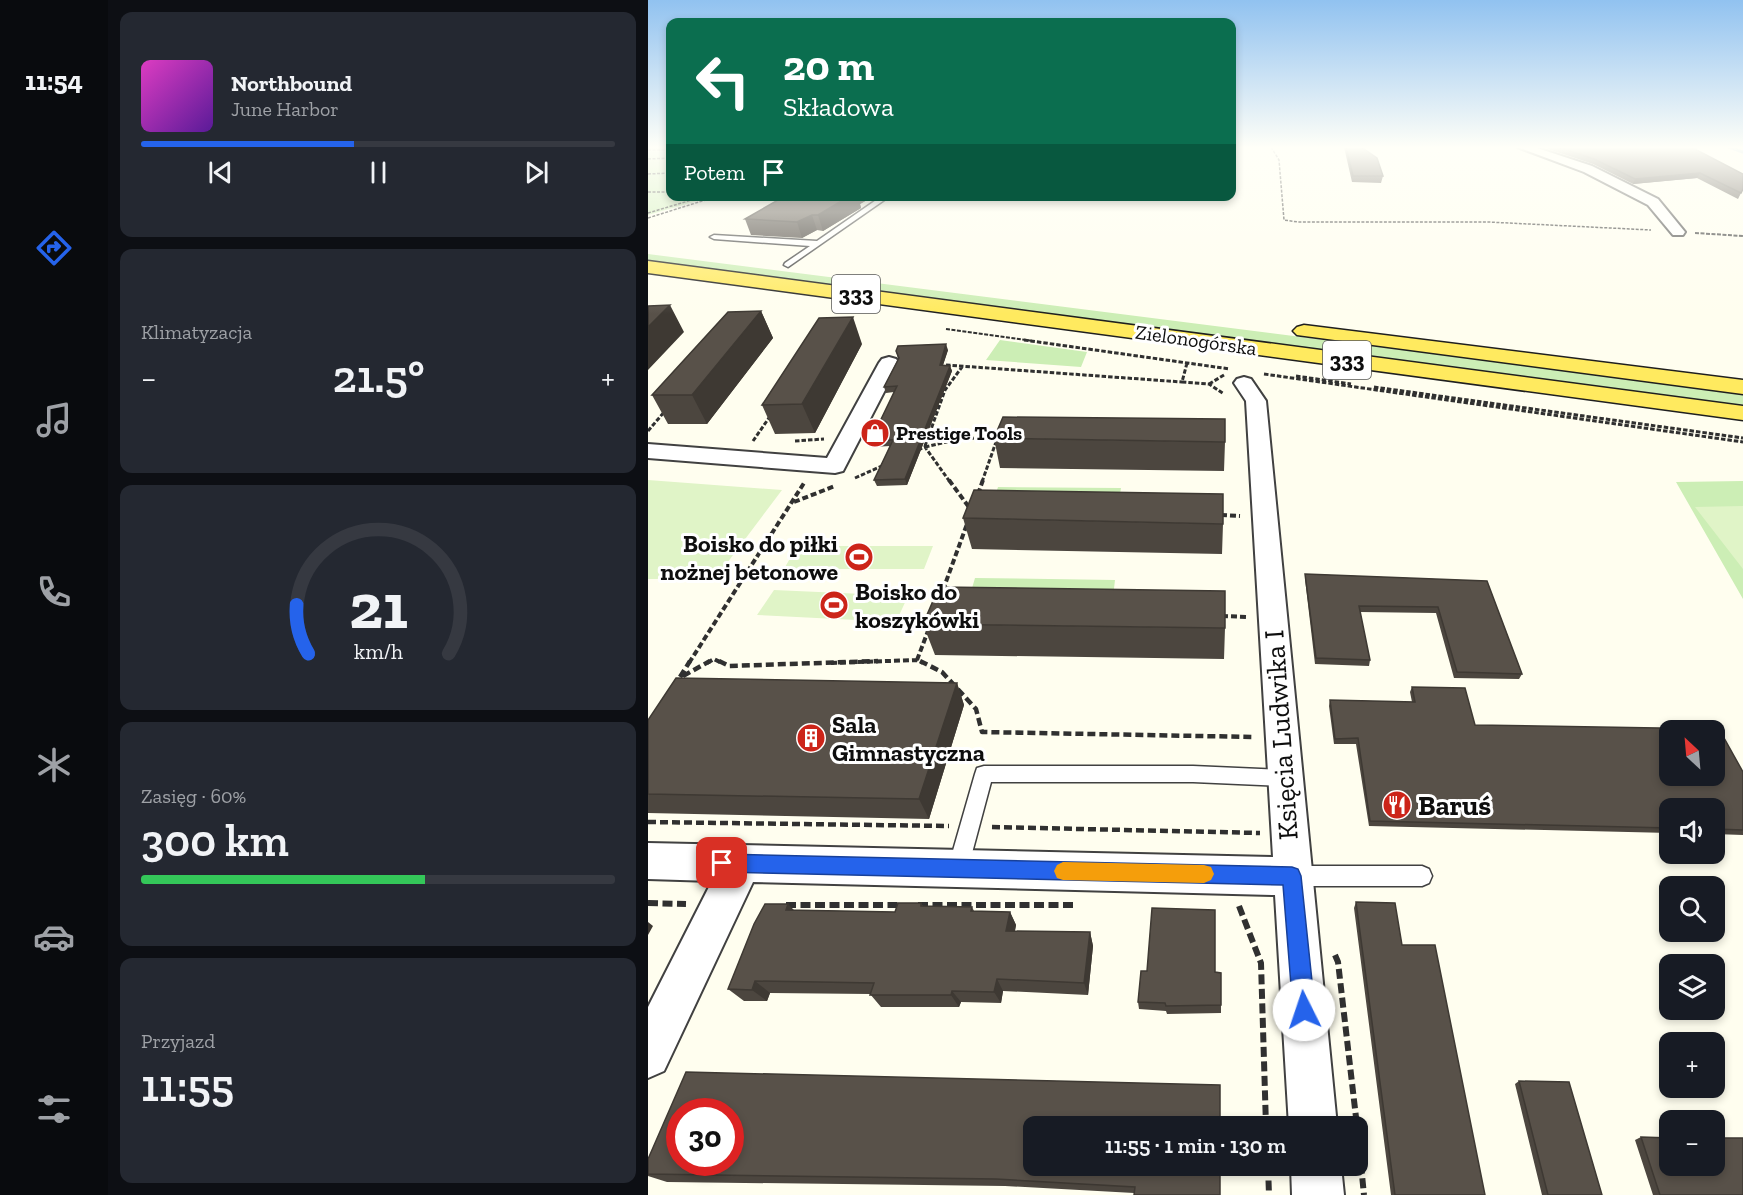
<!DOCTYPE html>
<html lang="pl">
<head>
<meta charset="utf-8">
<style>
	:root { --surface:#171b24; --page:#242831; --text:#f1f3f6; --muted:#9ea1a6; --line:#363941; --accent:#2563eb }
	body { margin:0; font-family:"Zilla Slab",serif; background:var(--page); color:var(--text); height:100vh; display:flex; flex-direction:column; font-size:22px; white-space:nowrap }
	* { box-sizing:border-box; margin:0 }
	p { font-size:20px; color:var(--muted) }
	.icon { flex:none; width:33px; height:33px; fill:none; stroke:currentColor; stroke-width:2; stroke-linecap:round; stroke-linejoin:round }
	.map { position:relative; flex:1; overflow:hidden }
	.sheet { display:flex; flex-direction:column; gap:12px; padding:12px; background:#0d0f14; width:540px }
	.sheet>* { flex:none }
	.banner { position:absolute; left:18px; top:18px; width:570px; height:183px; border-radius:12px; box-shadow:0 3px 9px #0003; background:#0b6e4f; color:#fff; overflow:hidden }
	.needle { width:39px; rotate:334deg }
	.fabs { position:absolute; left:1011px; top:720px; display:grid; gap:12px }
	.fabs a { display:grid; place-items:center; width:66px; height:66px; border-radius:12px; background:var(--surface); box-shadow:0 3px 9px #0003; font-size:30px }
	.speed { position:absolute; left:18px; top:1098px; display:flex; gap:12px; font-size:30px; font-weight:700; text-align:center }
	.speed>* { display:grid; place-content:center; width:78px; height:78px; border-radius:50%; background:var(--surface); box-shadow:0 3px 9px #0003; line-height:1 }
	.speed .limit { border:9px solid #d22; background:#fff; color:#111 }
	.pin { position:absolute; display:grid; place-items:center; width:51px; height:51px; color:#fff; margin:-26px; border-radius:12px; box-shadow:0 3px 9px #0006 }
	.me { position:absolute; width:66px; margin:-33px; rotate:356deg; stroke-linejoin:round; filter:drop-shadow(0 0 4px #0008) }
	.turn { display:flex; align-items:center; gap:21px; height:126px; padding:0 18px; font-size:27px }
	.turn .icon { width:78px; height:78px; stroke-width:2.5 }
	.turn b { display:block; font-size:42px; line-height:51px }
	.then { display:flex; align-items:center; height:57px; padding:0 18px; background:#0003; gap:12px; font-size:22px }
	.big { font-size:45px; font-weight:600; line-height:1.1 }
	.sheet .widget { flex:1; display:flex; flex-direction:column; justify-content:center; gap:9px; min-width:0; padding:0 21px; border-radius:12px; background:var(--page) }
	.sheet .dial { align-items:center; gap:0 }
	.dial svg { height:156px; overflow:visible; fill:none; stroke:var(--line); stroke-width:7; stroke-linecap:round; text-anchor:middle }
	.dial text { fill:var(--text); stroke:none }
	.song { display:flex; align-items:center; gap:18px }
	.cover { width:72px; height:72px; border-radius:9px; background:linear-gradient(135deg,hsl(310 70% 55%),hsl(270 70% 35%)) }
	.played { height:6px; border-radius:3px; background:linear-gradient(90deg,var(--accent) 45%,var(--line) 45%) }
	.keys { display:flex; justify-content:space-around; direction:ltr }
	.heat { display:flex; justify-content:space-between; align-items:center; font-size:33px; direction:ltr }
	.charge { height:9px; border-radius:4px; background:linear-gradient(90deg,#34c759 60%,var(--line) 0) }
	.trip { position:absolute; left:375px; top:1116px; width:345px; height:60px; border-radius:12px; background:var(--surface); box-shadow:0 3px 9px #0003; font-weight:600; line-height:60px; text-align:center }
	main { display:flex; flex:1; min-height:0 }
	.tab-bar { display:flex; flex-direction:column; width:108px; justify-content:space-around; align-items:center; background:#090b0e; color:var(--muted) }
	.tab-bar .icon { width:42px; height:42px }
	.tab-bar .current { color:var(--accent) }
	.tab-bar b { font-size:27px; color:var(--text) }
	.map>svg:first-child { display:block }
	.green { fill:#cceeb5 }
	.pitch { fill:#e0f4c7 }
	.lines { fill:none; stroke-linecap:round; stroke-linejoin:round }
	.stream { stroke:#2f82da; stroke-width:3 }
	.lane-casing { stroke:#414141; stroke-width:3 }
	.street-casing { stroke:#414141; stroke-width:4 }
	.primary-casing { stroke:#1f1f1f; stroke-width:3 }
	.path-far5 { stroke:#303030; stroke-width:1.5; stroke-dasharray:3 1.5; stroke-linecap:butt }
	.path-far4 { stroke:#303030; stroke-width:2; stroke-dasharray:4 1.5; stroke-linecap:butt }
	.path-far3 { stroke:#303030; stroke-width:3; stroke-dasharray:4.5 2; stroke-linecap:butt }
	.path-far2 { stroke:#303030; stroke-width:4; stroke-dasharray:6 3; stroke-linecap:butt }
	.path-far1 { stroke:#303030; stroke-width:4.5; stroke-dasharray:8 4; stroke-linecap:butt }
	.path { stroke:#303030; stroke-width:6; stroke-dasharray:10 4.5; stroke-linecap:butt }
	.lane { fill:#fff; fill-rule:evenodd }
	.street { fill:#fff; fill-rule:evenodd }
	.primary { fill:#ffea5f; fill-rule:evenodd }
	.wall { fill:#4c463f }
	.shaded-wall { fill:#3e3933 }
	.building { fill:#585149; stroke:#3e3933; stroke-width:1.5; fill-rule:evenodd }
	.route { fill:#2563eb; stroke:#184099; stroke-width:1.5 }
	.slow { fill:#f59e0b }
	.labels { text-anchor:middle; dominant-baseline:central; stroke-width:6; stroke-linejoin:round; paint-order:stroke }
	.far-street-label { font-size:20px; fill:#0e0e0e; stroke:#fff }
	.far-poi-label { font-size:20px; font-weight:bold; fill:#0e0e0e; stroke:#fff; text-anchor:start }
	.shield { fill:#fff; stroke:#565656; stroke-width:1.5 }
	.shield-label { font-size:22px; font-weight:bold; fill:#0e0e0e }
	.poi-label { font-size:24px; font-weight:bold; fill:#0e0e0e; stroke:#fff; text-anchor:start }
	.near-street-label { font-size:28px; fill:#0e0e0e; stroke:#fff }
	.near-poi-label { font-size:28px; font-weight:bold; fill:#0e0e0e; stroke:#fff; text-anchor:start }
</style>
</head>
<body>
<main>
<nav class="tab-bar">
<b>11:54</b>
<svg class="icon current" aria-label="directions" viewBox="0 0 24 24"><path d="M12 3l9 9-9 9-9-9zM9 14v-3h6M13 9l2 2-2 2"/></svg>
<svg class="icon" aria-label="music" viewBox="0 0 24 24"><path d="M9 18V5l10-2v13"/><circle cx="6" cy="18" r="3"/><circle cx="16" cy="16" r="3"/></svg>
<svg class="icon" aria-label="phone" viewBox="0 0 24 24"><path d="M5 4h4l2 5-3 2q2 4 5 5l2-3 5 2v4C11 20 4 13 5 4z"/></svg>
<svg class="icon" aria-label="climate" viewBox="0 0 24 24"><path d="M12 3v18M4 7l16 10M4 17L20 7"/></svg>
<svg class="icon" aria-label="car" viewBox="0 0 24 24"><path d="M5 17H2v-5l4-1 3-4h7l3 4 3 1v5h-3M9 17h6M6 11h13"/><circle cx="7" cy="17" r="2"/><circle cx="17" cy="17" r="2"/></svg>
<svg class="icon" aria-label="filters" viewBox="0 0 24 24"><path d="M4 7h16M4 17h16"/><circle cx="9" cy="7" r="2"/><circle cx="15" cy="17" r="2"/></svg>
</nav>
<section class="sheet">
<div class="widget">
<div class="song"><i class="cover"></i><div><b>Northbound</b><p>June Harbor</p></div></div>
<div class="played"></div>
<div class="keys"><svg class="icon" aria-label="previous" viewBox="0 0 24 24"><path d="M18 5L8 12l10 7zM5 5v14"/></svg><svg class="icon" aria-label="pause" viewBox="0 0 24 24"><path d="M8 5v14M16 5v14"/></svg><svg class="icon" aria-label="next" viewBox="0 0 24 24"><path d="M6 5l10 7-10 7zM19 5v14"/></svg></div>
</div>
<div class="widget"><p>Klimatyzacja</p>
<div class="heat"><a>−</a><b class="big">21.5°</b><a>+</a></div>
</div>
<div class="widget dial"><svg viewBox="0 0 100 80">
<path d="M14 69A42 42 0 1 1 86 69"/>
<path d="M14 69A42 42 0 0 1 8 44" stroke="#2563eb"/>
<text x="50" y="56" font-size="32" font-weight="700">21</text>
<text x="50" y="72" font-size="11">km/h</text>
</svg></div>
<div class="widget"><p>Zasięg · 60%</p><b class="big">300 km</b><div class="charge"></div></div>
<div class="widget"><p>Przyjazd</p><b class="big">11:55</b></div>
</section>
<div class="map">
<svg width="1095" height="1195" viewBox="0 0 1095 1195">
	<rect width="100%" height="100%" fill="#fffeef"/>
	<path class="green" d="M0,147H22V196L63,197L0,215Z
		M0,254L1095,393V410L0,264Z
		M352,340L439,352L433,367L338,360Z
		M1095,481V599L1028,482Z
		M350,487L473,488L471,500L346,499Z
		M327,578L467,580L465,597L322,595Z"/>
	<path class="pitch" d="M0,480L134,490L67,579H0Z
		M1095,506V569L1047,507Z
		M149,546H285L276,569H136Z
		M126,590L260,596L248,622L109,615Z"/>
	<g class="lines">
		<path class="stream" d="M1081,147L1095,152"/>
		<g class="lane-casing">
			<path id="lane" d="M234,196H242L140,267L136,265L137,263L162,246L66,239L62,237L66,235L169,241Z
				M336,766H545L637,770L644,772L646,778L644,784L637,786L545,782H343L320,868L317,875L310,878L303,875L300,868L327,774L329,768Z
				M645,866H774L781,869L784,876L781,883L774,886H645L638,883L635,876L638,869Z"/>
		</g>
		<g class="street-casing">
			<path id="street" d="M869,147H886L944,166L1010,199L1037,232L1035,235H1025L1000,205L936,172Z
				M241,357L248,359L251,363L195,471L187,473L0,458V444L179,458L231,363L234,359Z
				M596,377L603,379L618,401L689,1126H641L627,895L105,882L16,1071L0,1078V1007L64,881L0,879V843L625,857L598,401L586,383L589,379Z
				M643,1166H693L696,1195H644Z"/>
		</g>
		<g class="primary-casing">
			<path id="primary" d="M0,261L1095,406V420L0,273Z
				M656,325L1095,380V394L649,335L645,331L649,327Z"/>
		</g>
		<path class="path-far5" d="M623,147L631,160L636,220L650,222H840L1003,230
			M0,150H22
			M0,159L22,158
			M0,174L22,173
			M0,192H22
			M0,213L57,196
			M0,218L70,196"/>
		<path class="path-far4" d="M1047,233L1095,236
			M298,329L386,341"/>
		<path class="path-far3" d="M376,340L582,369
			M539,363L534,382L561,384L576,394
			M298,365L534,382
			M616,374L1095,442
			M648,376L703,384
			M561,384L576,375
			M726,387L1095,438
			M0,431L17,411
			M105,441L123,415
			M147,441L176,439
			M277,446L297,390L314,367
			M277,447L315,438L350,439
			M270,450L277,447L302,482
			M207,478L236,465
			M334,482L348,442"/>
		<path class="path-far2" d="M301,480L323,510
			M330,494L335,480
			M146,502L187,486
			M573,515L592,516
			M295,590L319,524
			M574,616L599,617
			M269,660L280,631
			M41,663L156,483
			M59,663L66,659L74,663
			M183,663L269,660L275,663"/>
		<path class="path-far1" d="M71,661L81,666L230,661
			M272,661L294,672L328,709L334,732L606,737
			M35,676L62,661
			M32,677L42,661
			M0,822L301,826
			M344,827L612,833"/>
		<path class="path" d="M0,903L38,904
			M138,905H254
			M270,905H425
			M591,906L613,963L618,1126
			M687,955L690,962L709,1126
			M710,1135L716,1195
			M620,1166L621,1195"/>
		<use href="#lane" class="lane"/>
		<use href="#street" class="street"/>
		<use href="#primary" class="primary"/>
	</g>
	<path class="wall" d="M696,147H713L735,176L733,183L704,182Z
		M900,147H1043L1095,189L1090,199L1049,178L985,184L945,164L900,149Z
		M219,200L212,204L213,208L175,231L169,230L154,238L103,235L97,219Z
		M113,311L125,338L59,424H20L4,395Z
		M214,344L167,433L127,434L114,405Z
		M300,350L295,365L302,366L304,371L259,485L229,486L226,480L242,446L225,447L223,440L246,392L238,393L236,387L250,359L248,351Z
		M346,438L577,442L576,471L352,468Z
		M315,518L575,524L574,554L324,549Z
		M657,574L839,581L874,674L871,679L806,678L788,613L712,612L722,660L721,666L667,664L657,579Z
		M275,624L577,628L576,659L287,655Z
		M309,683L316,705L281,819L0,813V720Z
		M764,687L827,725L1095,772V835L1066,834V808H1022V833L721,826L708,744H686L681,706L682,700L764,702L762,692Z
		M708,902L754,945L837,1195H743L706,908Z
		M273,903L275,906L324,907L326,911L362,912L368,925L367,931L442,932L445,946L440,995L355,991L353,1003L313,1002L311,1007H233L222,994L122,993L119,1001H96L80,989L147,910L247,912Z
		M567,972L573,1005V1013L519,1014L518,1011L491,1009L490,1002Z
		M38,1072L572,1195L486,1193L357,1186L19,1182L0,1176V1174Z
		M871,1081L954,1195H894L867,1084Z
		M993,1137L1095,1195H1005L987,1140Z"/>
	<path class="shaded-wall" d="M1052,173L1049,178L985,184L987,179Z
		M202,196H218L219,200L212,204L213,208L175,231L170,215Z
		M164,215L169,230L154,238L149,222Z
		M22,305L36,332L0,370V327Z
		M113,311L125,338L59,424L44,395Z
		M205,317L214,344L167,433L154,404Z
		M298,344L300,350L293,371L292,365Z
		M302,366L304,371L259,485L257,479Z
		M309,683L316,705L281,819L271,799Z
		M140,904L153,917L138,910Z
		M362,912L368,925L364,944L358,931Z
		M0,922L5,926L0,935Z
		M442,932L445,946L440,995L436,983Z
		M349,979L355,991L353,1003L346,992Z
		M107,981L122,993L119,1001L104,990Z
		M304,991L313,1002L311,1007L303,995Z"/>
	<path class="building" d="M698,147H713L729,158L735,176H705Z
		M910,147H1043L1095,174V189L1093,193L1052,173L987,179L946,159Z
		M137,196H202L170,215H164L149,222L97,219Z
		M22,305L0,327V306Z
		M113,311L44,395H4L80,312Z
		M205,317L154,404L114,405L171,318Z
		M298,344L292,365L302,366L257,479L226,480L245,440H223L249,386L236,387L251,358L248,351L250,346Z
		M355,417L577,419V442L346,438Z
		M326,490L575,494V524L315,518Z
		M657,574L839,581L874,674L809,672L790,607L711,606L722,660L668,658Z
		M291,587L577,591V628L275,624Z
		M28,678L309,683L271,799L0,794V720Z
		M764,687L817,688L827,725L1071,729L1095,772V830L1066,829V808H1022V828L722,821L710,738L687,739L682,700L767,702ZM1022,730H1066V776H1022Z
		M708,902L747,903L754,945H787L837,1195H747Z
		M250,903H273V906L324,907L323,911L362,912L358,931L442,932L436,983L349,979L346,992L304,991L303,995H222L226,983L107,981L104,990L80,989L106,924L117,904H140L138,910L247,912Z
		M504,908L567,910V972L573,973V1005L518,1006L517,1003L490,1002L493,971H499Z
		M38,1072L572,1085V1126H386V1166H572V1195H486L487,1187L348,1179L0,1174V1159ZM32,1112H82V1162H32Z
		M871,1081L921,1082L954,1195H900Z
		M993,1137L1022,1138V1166H1066V1138H1095V1195H1012Z"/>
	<linearGradient id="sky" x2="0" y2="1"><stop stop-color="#91c2f0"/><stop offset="0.47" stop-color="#fffff8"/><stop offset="1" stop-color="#fffff8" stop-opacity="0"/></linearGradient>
	<rect width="1095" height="314" fill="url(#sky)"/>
	<path class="route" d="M74,854L644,867L650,869L653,876L667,1010L664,1017L656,1021L649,1017L645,1010L635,885L74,872L68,869L65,863L68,856Z"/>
	<path class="slow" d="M415,862L556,865L563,867L566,874L563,880L556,883L415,880L409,878L406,871L409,865Z"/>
	<defs>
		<g id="shop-disc" transform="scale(1.5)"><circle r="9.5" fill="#cc2419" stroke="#fff"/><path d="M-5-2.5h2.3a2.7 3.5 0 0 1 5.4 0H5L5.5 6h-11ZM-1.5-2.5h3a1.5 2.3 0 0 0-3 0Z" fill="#fff"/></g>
		<g id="stadium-disc" transform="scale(1.5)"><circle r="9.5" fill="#cc2419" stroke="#fff"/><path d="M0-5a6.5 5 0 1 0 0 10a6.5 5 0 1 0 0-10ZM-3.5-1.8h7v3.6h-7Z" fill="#fff"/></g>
		<g id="building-disc" transform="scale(1.5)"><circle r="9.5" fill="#cc2419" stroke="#fff"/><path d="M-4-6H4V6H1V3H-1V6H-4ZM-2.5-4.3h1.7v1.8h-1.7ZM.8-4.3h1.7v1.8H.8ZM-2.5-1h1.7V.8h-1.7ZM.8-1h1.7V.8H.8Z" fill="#fff"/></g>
		<g id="restaurant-disc" transform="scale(1.5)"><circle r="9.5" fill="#cc2419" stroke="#fff"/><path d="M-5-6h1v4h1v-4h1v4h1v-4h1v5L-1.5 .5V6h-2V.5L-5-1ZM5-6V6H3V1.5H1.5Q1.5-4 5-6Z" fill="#fff"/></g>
	</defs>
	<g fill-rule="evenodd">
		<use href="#shop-disc" x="227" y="433"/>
		<use href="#stadium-disc" x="211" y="557"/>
		<use href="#stadium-disc" x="186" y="605"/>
		<use href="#building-disc" x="163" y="738"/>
		<use href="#restaurant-disc" x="749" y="805"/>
	</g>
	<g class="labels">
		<g class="far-street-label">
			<text transform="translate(548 340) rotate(8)">Zielonogórska</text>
		</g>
		<g class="far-poi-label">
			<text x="248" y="433">Prestige Tools</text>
		</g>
		<g class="shield">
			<rect x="184" y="275" width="48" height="38" rx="4.5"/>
			<rect x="675" y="341" width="48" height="38" rx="4.5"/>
		</g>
		<g class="shield-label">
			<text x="208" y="294">333</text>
			<text x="699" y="360">333</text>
		</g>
		<g class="poi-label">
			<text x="190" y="543" text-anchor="end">Boisko do piłki<tspan x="190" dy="28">nożnej betonowe</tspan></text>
			<text x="207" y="591">Boisko do<tspan x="207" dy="28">koszykówki</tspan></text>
			<text x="184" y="724">Sala<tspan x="184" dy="28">Gimnastyczna</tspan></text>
		</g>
		<g class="near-street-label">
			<text transform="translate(633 735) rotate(-94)">Księcia Ludwika I</text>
		</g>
		<g class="near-poi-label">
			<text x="770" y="805">Baruś</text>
		</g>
	</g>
</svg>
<div class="fabs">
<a><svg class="needle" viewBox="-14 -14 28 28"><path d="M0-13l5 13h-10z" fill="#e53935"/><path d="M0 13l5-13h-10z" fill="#9ea1a6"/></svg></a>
<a><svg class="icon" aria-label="sound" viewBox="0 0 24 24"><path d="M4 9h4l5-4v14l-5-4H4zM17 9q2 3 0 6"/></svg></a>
<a><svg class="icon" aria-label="search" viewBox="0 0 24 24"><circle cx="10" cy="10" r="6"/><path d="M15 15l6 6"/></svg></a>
<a><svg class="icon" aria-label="layers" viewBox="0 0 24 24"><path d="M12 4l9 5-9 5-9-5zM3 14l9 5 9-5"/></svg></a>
<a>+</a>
<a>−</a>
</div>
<div class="speed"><div class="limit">30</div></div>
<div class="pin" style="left:74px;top:863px;background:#d93025"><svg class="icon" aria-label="arrive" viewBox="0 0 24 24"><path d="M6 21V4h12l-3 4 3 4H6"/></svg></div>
<svg class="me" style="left:656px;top:1010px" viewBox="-20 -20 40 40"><circle r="19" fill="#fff"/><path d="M0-13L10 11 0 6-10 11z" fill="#2563eb"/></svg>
<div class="trip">11:55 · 1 min · 130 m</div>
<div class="banner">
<div class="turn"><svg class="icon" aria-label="left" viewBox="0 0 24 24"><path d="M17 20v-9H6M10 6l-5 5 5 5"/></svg><div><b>20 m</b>Składowa</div></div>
<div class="then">Potem<svg class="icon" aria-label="arrive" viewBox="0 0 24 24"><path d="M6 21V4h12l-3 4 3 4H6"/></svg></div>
</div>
</div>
</main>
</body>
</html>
